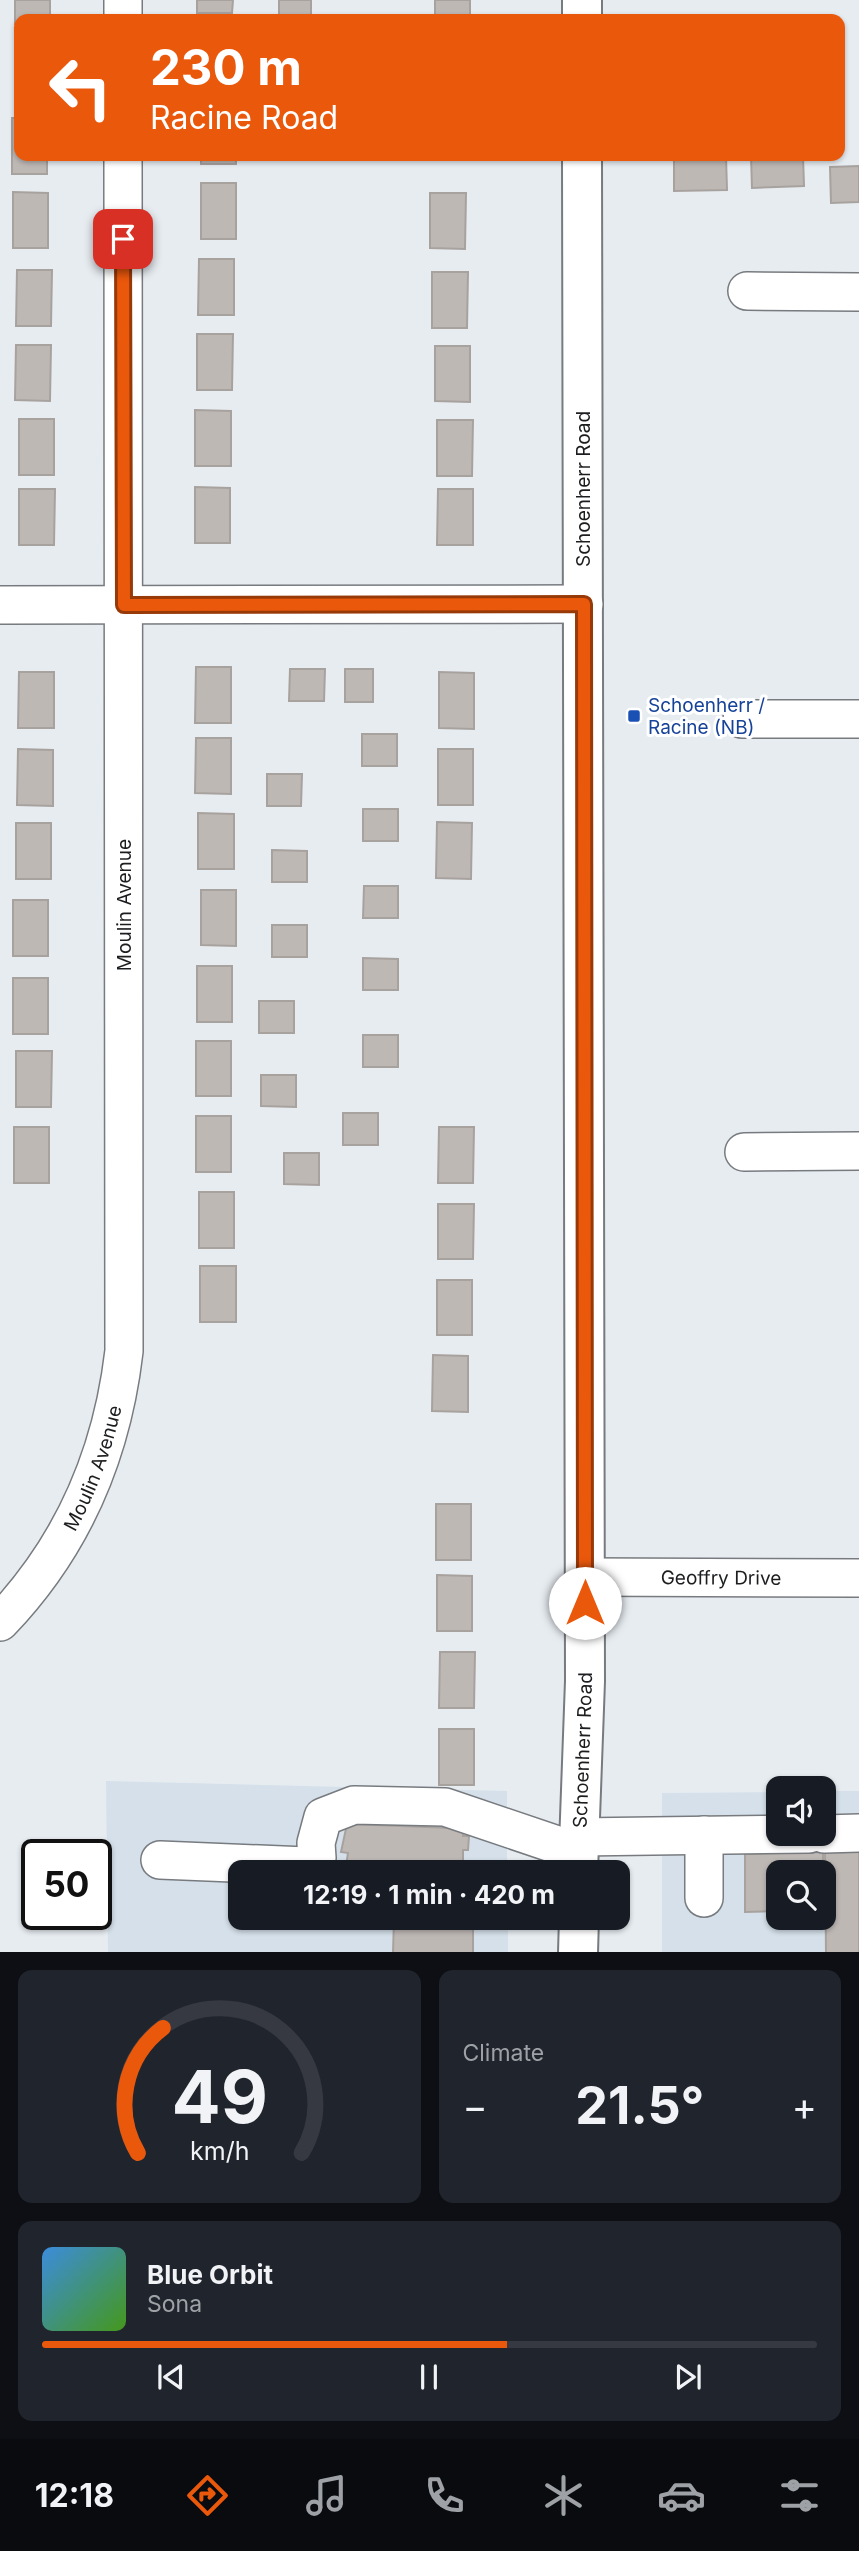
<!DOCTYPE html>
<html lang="en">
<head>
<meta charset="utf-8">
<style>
	:root { --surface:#171b24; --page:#20242c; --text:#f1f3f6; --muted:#9ea1a6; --line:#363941; --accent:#ea580c }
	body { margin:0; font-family:Inter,sans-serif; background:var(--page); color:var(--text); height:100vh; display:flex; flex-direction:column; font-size:26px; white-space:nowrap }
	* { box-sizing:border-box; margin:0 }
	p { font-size:23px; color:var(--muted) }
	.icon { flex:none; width:38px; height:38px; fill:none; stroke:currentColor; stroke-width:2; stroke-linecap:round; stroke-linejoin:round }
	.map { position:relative; height:1952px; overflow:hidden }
	.details { display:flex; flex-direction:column; gap:18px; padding:18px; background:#0d0f14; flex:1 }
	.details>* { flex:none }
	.guide { position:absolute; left:14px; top:14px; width:831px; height:147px; border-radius:14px; box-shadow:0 2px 5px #0004; background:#ea580c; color:#fff; overflow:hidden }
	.buttons { position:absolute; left:766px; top:1776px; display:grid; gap:14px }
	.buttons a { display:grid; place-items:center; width:70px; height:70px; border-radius:14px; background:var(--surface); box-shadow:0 2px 5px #0004; font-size:35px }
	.speed { position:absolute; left:21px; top:1839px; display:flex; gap:14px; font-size:35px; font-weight:700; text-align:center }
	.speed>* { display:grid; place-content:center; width:91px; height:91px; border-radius:50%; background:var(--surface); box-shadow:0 2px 5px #0004; line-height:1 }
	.speed .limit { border:4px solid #111; border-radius:10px; background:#fff; color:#111 }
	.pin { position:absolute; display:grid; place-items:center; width:60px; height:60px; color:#fff; margin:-30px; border-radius:14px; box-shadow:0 4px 10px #0006 }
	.me { position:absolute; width:77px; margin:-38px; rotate:0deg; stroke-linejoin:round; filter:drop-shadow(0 0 5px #0008) }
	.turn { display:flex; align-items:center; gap:24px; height:147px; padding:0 21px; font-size:32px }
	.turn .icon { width:91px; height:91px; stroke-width:2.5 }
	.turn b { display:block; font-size:49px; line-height:60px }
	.big { font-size:52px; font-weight:700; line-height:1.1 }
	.details .tile { flex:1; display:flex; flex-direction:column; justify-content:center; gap:10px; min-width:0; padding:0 24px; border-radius:14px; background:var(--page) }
	.details .dial { align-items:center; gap:0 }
	.dial svg { height:182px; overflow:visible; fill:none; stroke:var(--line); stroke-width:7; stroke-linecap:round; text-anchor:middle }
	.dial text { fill:var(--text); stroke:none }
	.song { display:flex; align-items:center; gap:21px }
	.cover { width:84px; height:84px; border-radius:10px; background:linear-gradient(135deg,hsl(210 70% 55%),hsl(100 70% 35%)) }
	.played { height:7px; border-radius:4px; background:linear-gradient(90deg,var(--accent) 60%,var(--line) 60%) }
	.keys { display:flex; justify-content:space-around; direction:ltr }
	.heat { display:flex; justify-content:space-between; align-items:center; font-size:38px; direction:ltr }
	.details .tiles { flex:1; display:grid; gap:18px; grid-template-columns:1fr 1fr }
	.tile:last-child { grid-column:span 2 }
	.trip { position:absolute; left:228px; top:1860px; width:402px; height:70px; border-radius:14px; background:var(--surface); box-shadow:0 2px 5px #0004; font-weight:700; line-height:70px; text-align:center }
	.tab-bar { display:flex; height:112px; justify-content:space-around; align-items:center; background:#090b0e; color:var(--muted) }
	.tab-bar .icon { width:49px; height:49px }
	.tab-bar .on { color:var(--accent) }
	.tab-bar b { font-size:32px; color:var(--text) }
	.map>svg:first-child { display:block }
	.built { fill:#d5e0ea; fill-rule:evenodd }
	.building { fill:#beb8b5; stroke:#a8a29f; stroke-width:2 }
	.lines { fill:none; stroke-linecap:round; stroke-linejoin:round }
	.minor-casing { stroke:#777b7f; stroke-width:40 }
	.major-casing { stroke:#777b7f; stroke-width:42 }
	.minor { stroke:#fff; stroke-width:37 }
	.major { stroke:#fff; stroke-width:38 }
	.route-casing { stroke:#983908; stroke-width:18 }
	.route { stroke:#ea580c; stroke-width:12 }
	.transit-dot { fill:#1a4fb4; stroke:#fff; stroke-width:2.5 }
	.labels { text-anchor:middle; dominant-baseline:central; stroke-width:6; stroke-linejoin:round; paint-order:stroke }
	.street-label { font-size:19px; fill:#1c1d1f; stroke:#fff }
	.transit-label { font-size:19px; fill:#164399; stroke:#fff; text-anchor:start }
</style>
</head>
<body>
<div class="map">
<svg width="859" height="1953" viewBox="0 0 859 1953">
	<rect width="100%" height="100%" fill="#e7ecf1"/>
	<path class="built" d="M106,1781L507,1791V1872H240V1918H508V1952H108Z
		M824,1791H859V1952H662V1793L779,1792V1834H824ZM779,1872H824V1918H779Z"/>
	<path class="building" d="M15,0H50V19H19V24H15Z
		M197,0H233L232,13H197Z
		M279,0H311V19H279Z
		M435,0H470V19H435Z
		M16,41H19V97H16Z
		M12,118H19V156H47V174H12Z
		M201,156H236V164H201Z
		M674,156H726L727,190L674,191Z
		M751,156H803L804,186L752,188Z
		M859,166V202L831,203L830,167Z
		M201,183H236V239H201Z
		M13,192L48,193V248H13Z
		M430,193H466L465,249L430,248Z
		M199,259H234V315H198Z
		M17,270H52L51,326H16Z
		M432,272H468L467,328H432Z
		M197,334H233L232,390H197Z
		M16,345H51L50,401L15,400Z
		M435,346H470V402L435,401Z
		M195,410L231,411V466H195Z
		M19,419H54V475H19Z
		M437,420H473L472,476H437Z
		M195,487L230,488V543H195Z
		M19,489H55L54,545H19Z
		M438,489H473V545H437Z
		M196,667H231V723H195Z
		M290,669H325L324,701H289Z
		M345,669H373V702H345Z
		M19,672H54V728H18Z
		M439,672L474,673V729L439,728Z
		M362,734H397V766H362Z
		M196,738H231V794L195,793Z
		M18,749L53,750V806L17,805Z
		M438,749H473V805H438Z
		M267,774H302L301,806H267Z
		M363,809H398V841H363Z
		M198,813L234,814V869H198Z
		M437,822L472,823L471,879L436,878Z
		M16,823H51V879H16Z
		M272,850L307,851V882H272Z
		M364,886H398V918H363Z
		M201,890H236V946L201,945Z
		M13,900H48V956H13Z
		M272,925H307V957H272Z
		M363,958L398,959V990H363Z
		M197,966H232V1022H197Z
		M13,978H48V1034H13Z
		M259,1001H294V1033H259Z
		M363,1035H398V1067H363Z
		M196,1041H231V1096H196Z
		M16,1051H52L51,1107H16Z
		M261,1075H296V1107L261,1106Z
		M343,1113H378V1145H343Z
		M196,1116H231V1172H196Z
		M14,1127H49V1183H14Z
		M439,1127H474L473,1183H438Z
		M284,1153H319V1185L284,1184Z
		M199,1192H234V1248H199Z
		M438,1204H474L473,1259H438Z
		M200,1266H236V1322H200Z
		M437,1280H472V1335H437Z
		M433,1355L468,1356V1412L432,1411Z
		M436,1504H471V1560H436Z
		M437,1575L472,1576V1631H437Z
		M440,1652H475L474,1708H439Z
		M439,1729H474V1785H439Z
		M464,1822L463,1836H469L468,1850H463V1868L470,1869V1872H345L348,1853L341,1852L347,1824L452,1828Z
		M859,1844V1953H826L825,1852Z
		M823,1852V1872H779V1911L745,1912V1854Z
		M394,1918H473V1953H393Z"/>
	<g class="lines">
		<g class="minor-casing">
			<g id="minor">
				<path d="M123,0V19"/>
				<path d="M747,291L859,292"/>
				<path d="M0,605L584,604"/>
				<path d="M742,719H859"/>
				<path d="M744,1152L859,1151"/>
				<path id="s1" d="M585,1577L859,1578"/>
				<path id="s2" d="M0,1622C73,1546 112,1454 124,1351L123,156"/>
				<path d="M824,1834L859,1833"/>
				<path d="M578,1837L809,1834"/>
				<path d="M160,1860L306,1866L317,1858L316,1843L323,1817L354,1805L445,1807L578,1852"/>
				<path d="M704,1898V1835"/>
			</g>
		</g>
		<g class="major-casing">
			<g id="major">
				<path d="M582,0V19"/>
				<path id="s3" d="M578,1872L585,1681L582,156"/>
				<path d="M578,1953L579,1918"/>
			</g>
		</g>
		<use href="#minor" class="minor"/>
		<use href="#major" class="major"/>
	</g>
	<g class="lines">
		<g class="route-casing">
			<path id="route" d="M123,239L124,605L584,604L585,1603"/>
		</g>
		<use href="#route" class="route"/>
	</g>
	<rect class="transit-dot" x="627" y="709" width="14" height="14" rx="3.5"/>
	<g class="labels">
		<g class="street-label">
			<text transform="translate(583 489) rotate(-90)">Schoenherr Road</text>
			<text transform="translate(124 905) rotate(-90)">Moulin Avenue</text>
			<text stroke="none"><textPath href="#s2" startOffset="182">Moulin Avenue</textPath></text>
			<text stroke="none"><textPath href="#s1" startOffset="136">Geoffry Drive</textPath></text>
			<text stroke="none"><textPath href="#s3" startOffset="122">Schoenherr Road</textPath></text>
		</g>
		<g class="transit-label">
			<text x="648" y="705">Schoenherr /<tspan x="648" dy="22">Racine (NB)</tspan></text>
		</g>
	</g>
</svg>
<div class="buttons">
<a><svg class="icon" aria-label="sound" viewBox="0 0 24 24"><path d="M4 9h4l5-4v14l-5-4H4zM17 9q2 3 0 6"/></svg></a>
<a><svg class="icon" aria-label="search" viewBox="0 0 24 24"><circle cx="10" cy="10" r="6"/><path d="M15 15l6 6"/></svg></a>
</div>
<div class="speed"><div class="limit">50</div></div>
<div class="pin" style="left:123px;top:239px;background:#d93025"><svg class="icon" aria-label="arrive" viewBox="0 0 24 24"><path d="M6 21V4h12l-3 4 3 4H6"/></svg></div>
<svg class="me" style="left:585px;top:1603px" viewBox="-20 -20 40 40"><circle r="19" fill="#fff"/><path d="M0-13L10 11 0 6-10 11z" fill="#ea580c"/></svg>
<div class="trip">12:19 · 1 min · 420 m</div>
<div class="guide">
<div class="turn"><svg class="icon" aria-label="left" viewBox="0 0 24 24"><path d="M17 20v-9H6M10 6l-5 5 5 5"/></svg><div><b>230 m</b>Racine Road</div></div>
</div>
</div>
<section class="details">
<div class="tiles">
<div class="tile dial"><svg viewBox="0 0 100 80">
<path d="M14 69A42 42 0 1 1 86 69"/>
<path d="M14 69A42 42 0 0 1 25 14" stroke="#ea580c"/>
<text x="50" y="56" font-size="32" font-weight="700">49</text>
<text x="50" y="72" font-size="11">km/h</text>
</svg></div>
<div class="tile"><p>Climate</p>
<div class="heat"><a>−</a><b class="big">21.5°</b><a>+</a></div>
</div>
<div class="tile">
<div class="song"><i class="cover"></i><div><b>Blue Orbit</b><p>Sona</p></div></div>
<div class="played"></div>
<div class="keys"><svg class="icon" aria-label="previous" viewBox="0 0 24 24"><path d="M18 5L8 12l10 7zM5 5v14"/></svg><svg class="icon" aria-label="pause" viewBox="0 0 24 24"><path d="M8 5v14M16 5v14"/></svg><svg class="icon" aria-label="next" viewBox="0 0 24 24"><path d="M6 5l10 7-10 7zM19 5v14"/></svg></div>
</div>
</div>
</section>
<nav class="tab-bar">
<b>12:18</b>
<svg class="icon on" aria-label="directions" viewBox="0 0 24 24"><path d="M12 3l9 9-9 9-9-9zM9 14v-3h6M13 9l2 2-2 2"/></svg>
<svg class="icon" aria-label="music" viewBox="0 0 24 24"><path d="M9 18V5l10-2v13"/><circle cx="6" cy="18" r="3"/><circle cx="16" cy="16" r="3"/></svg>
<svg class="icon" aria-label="phone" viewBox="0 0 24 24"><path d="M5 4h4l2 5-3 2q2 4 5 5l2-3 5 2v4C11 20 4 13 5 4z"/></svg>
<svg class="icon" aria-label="climate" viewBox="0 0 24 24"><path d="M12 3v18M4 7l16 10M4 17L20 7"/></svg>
<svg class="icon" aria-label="car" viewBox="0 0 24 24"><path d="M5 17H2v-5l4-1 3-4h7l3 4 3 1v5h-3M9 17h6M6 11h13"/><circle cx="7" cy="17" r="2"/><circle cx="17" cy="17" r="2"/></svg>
<svg class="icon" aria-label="filters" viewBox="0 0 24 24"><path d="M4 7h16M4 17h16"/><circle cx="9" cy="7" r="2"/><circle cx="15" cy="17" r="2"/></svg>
</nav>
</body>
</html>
